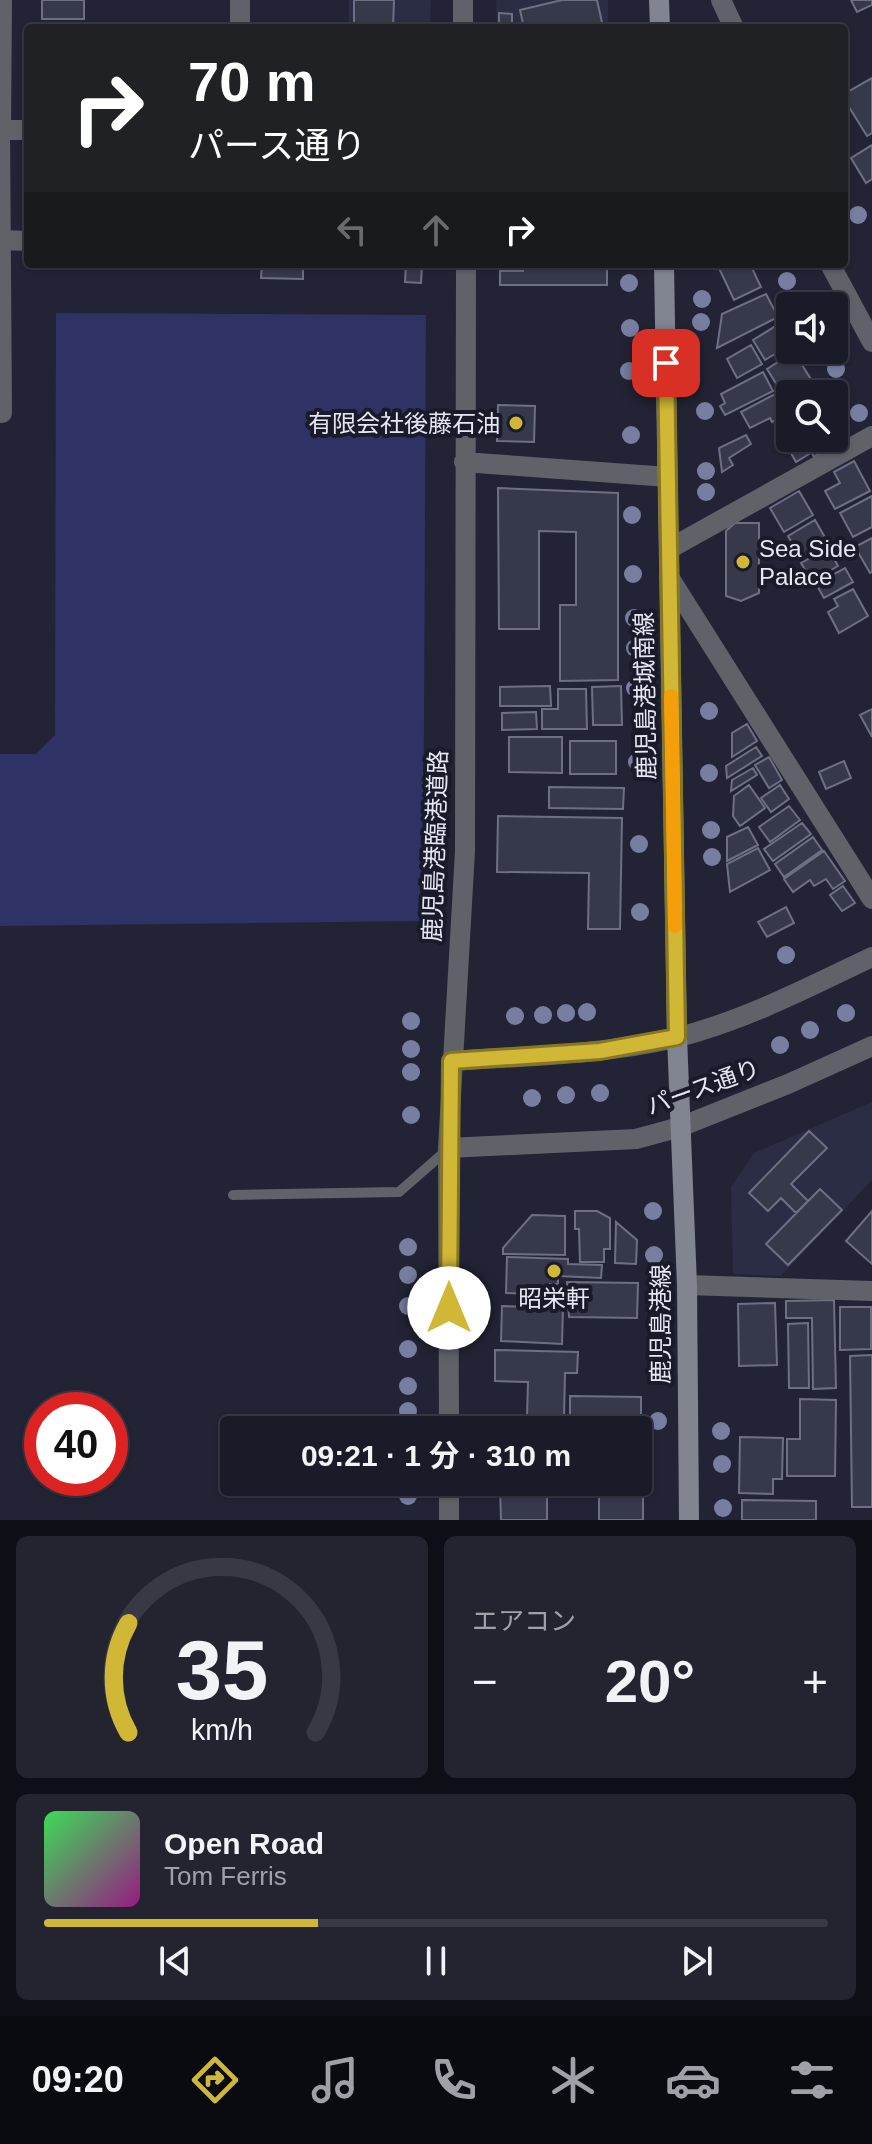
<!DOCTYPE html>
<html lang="ja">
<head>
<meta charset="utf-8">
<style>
	:root { --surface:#1a1b28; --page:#232430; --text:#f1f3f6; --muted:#9fa1a8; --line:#383945; --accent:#d0b736 }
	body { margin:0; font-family:Helvetica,"Noto Sans JP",sans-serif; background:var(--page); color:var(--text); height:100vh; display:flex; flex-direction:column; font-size:30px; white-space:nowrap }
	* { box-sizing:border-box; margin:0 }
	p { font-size:26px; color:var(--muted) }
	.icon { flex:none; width:44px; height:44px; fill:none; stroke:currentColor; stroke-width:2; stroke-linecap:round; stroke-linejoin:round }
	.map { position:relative; height:1520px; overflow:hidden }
	.sheet { display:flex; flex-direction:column; gap:16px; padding:16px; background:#0e0f16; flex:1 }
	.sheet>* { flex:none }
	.banner { position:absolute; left:24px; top:24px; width:824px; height:244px; border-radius:8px; box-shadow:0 2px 6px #0004,0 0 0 2px var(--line); background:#202124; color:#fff; overflow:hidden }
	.tools { position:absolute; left:776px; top:292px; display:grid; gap:16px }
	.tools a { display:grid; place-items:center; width:72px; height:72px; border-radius:8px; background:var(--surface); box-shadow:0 2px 6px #0004,0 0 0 2px var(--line); font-size:40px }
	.speed { position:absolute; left:24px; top:1392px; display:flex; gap:16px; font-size:40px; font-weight:700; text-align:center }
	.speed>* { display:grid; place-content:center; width:104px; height:104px; border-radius:50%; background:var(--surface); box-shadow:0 2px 6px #0004,0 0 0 2px var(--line); line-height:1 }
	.speed .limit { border:12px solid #d22; background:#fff; color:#111 }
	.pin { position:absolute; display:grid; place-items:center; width:68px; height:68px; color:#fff; margin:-34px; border-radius:16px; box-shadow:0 4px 12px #0006 }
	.me { position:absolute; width:88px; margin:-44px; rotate:0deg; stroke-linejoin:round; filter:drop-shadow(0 0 6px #0008) }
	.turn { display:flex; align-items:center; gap:28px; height:168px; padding:0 32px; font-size:36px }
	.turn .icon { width:104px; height:104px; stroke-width:2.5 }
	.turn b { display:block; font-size:56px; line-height:68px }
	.lanes { display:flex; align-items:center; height:76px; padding:0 32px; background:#0003; justify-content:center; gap:40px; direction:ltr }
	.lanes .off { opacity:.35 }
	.big { font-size:60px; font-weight:700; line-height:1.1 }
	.sheet .card { flex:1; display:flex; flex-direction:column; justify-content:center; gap:12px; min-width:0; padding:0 28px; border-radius:12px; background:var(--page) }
	.sheet .dial { align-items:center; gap:0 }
	.dial svg { height:208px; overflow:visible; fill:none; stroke:var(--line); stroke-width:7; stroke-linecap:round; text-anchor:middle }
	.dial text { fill:var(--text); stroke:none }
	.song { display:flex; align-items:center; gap:24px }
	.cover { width:96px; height:96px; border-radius:12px; background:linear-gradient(135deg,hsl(130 70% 55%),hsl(310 70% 35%)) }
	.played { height:8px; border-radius:4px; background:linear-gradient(90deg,var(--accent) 35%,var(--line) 35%) }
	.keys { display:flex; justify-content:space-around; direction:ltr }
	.heat { display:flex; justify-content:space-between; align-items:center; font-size:44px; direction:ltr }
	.sheet .tiles { flex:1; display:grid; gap:16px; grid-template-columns:1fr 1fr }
	.card:last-child { grid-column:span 2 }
	.trip { position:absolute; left:220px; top:1416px; width:432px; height:80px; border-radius:8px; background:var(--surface); box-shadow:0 2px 6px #0004,0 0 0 2px var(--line); font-weight:700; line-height:80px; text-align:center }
	.dock { display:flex; height:128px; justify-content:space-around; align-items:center; background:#0a0b10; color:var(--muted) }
	.dock .icon { width:56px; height:56px }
	.dock .active { color:var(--accent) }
	.dock b { font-size:36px; color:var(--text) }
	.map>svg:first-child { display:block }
	.built { fill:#2a2d43 }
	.water { fill:#2f3264 }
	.building { fill:#36394a; stroke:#6d7084; stroke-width:2 }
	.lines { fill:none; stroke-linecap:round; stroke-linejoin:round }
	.service { stroke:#60626a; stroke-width:10 }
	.minor { stroke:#60626a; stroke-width:20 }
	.tertiary { stroke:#60626a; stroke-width:20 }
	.secondary { stroke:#818491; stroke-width:20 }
	.tree { fill:#787ea0 }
	.route-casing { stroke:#877723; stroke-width:20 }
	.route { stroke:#d0b736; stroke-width:14 }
	.slow { stroke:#f59e0b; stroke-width:14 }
	.poi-dot { fill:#d0b736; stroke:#191b2a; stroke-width:3 }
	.labels { text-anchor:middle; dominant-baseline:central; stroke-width:8; stroke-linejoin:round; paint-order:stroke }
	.poi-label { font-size:24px; fill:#e5e7f2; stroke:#191b2a; text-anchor:end }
	.street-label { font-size:24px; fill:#e5e7f2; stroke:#191b2a }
</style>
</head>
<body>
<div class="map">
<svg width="872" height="1520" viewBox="0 0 872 1520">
	<rect width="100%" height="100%" fill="#222435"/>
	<path class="built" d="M349,0H431L430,28H349Z
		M496,0H608V28H497Z
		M872,1102V1180L781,1276L733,1274L731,1187L754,1153Z"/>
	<path class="water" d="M56,313L426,315L423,921L0,926V754H36L55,735Z"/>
	<path class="building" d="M42,0H84V19H42Z
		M354,0H394L393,28H354Z
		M562,0H597L603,27L524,28L520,10Z
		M851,0H872V5L857,12Z
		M499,13L512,14V28H499Z
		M872,78V133L867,136L844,99V94Z
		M872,145V179L866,183L851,158Z
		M262,264H303V279L261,278Z
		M406,264H422L421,283L405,282Z
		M523,264H607V285H500V271H523Z
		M717,264H750L761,287L734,300Z
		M766,294L778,317L717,348L722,314Z
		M779,324L790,345L765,360L753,340Z
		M751,345L762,364L737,378L727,359Z
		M794,352L812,381L785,398L767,369Z
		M763,372L773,391L725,415L720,406L725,403L721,394Z
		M777,393L788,414L772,422L770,418L750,428L741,412Z
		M498,405L535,406L534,442L497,441Z
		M788,417L790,438H800L809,454L796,462L775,424Z
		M746,435L751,444L729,458L733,465L722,472L719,448Z
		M803,438H823L829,449L814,457Z
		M854,461L870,491L835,509L825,491L840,483L834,472Z
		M498,488L618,493V680L560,681V605H576V532L539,531V629H499Z
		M799,491L813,515L784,532L770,508Z
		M872,496V527L853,537L840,513Z
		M815,520L827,541L800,557L788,536Z
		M735,523H759V593L741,601L726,596V531Z
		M872,538V572L870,573L855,547Z
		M828,548L838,566L812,581L801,563Z
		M845,568L853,582L824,598L816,584Z
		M853,589L868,616L839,633L828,612L838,606L834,599Z
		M550,686L551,706H500V687Z
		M621,686L622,725H593L592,687Z
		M558,689H586L587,729H542V709H558Z
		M872,709V737L860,715Z
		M536,712L537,729L502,730V713Z
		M747,724L757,741L732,757V733Z
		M509,737H562V773L509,772Z
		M570,741H616V774H570Z
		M756,747L762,756L727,778L726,766Z
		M769,757L782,780L769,788L755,765Z
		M844,761L851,778L826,789L819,772Z
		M753,768L757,775L731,791L732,780Z
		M749,785L765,808L740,826L733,816L734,796Z
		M780,785L789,799L771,812L761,798Z
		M549,787L624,788L623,809L549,808Z
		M789,806L800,820L770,842L759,827Z
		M498,816L622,818L620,929H588L589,873L497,872Z
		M802,823L811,834L773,861L764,849Z
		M748,827L758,845L727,861V837Z
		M813,837L822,850L784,877L775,864Z
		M758,848L770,870L730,892L727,864Z
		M824,851L845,881L833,889L826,879L814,886L810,880L793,892L784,879Z
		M843,886L855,903L842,911L830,895Z
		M786,907L794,923L767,937L758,922Z
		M809,1131L827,1148L791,1184L808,1201L796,1213L781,1198L768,1211L749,1193Z
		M820,1189L842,1210L788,1265L766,1244Z
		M575,1211H597L610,1218V1249H604V1262H580L579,1229H575Z
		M872,1211V1264L846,1241Z
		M532,1215L565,1216V1255L503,1254V1248Z
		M616,1222L637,1240L636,1264L615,1263Z
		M507,1257L568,1259V1264L602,1265L601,1278L558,1276V1284H550L549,1295L506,1293Z
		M567,1282L638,1283L637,1318L569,1317Z
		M834,1300L836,1388L813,1389L812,1318H786V1301Z
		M775,1303L777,1365L739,1366L738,1304Z
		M502,1306L563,1308L562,1344L501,1341Z
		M840,1307H871V1349L840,1350Z
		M808,1323L809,1388H789L788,1324Z
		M495,1350L578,1352L577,1373H565L564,1417L527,1416L528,1382L495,1381Z
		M872,1355V1507H852L850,1356Z
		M570,1396L641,1397V1420L570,1419Z
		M800,1399L836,1400L835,1476H787V1439H800Z
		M740,1437L783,1438L782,1479H773V1494L739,1493Z
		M547,1485V1520H501L500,1486Z
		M599,1487H643V1520H599Z
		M742,1500L816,1501V1520H742Z"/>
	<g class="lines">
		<path class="service" d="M233,1195L399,1192L447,1150"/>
		<path class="minor" d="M240,28V0
			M0,130L2,413H0
			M2,240L28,241
			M669,549L872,436
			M669,577L872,899
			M687,1285L872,1291"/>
		<path class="tertiary" d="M2,0L1,130H28
			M463,0V28
			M721,0L734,28
			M830,264L872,342
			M464,462L668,477
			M451,1061C526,1056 602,1055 675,1038C744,1021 809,987 872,957
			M448,1148L636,1139L680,1127L788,1084L872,1046
			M449,1430L448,1148L465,851L466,264
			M449,1482V1520"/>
		<path class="secondary" d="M659,0L660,28
			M664,264L677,1037L687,1285L689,1520"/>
	</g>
	<g class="tree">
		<circle cx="858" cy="215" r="9"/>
		<circle cx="787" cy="281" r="9"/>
		<circle cx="629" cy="283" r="9"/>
		<circle cx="702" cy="299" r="9"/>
		<circle cx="701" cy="322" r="9"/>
		<circle cx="630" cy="328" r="9"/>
		<circle cx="836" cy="369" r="9"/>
		<circle cx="629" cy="371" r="9"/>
		<circle cx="705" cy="411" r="9"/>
		<circle cx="859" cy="413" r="9"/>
		<circle cx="631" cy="435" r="9"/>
		<circle cx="706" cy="471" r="9"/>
		<circle cx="706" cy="492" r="9"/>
		<circle cx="632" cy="515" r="9"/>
		<circle cx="633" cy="574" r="9"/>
		<circle cx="634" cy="618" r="9"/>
		<circle cx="635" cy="648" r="9"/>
		<circle cx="635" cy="688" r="9"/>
		<circle cx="709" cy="711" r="9"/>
		<circle cx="637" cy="762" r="9"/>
		<circle cx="709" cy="773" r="9"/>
		<circle cx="711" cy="830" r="9"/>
		<circle cx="639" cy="844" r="9"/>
		<circle cx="712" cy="857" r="9"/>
		<circle cx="640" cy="912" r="9"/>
		<circle cx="786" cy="955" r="9"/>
		<circle cx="587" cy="1012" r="9"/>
		<circle cx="566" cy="1013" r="9"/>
		<circle cx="846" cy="1013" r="9"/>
		<circle cx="543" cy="1015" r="9"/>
		<circle cx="515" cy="1016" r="9"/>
		<circle cx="411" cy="1021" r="9"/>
		<circle cx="810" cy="1030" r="9"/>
		<circle cx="780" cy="1045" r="9"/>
		<circle cx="411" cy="1049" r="9"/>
		<circle cx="411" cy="1072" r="9"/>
		<circle cx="600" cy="1093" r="9"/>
		<circle cx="566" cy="1095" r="9"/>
		<circle cx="532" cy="1098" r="9"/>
		<circle cx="411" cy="1115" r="9"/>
		<circle cx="653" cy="1211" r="9"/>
		<circle cx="408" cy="1247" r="9"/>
		<circle cx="654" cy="1255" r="9"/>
		<circle cx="408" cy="1275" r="9"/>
		<circle cx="408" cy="1306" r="9"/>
		<circle cx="408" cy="1349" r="9"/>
		<circle cx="656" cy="1363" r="9"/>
		<circle cx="408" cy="1386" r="9"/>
		<circle cx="408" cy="1411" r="9"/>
		<circle cx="658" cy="1421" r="9"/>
		<circle cx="721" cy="1431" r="9"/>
		<circle cx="722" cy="1464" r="9"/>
		<circle cx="408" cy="1496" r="9"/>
		<circle cx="723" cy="1508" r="9"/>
	</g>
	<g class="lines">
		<g class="route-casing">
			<path id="route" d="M449,1308L451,1061L600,1051L677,1037L666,363"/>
		</g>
		<use href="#route" class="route"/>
		<path class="slow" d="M671,696L675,926"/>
	</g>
	<g class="poi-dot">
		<circle cx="516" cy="423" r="8"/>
		<circle cx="743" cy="562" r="8"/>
		<circle cx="554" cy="1271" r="8"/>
	</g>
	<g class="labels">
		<g class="poi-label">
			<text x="500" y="423">有限会社後藤石油</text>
			<text x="759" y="548" text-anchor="start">Sea Side<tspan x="759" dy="28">Palace</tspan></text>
			<text x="554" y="1298" text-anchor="middle">昭栄軒</text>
		</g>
		<g class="street-label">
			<text transform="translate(645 696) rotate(-91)">鹿児島港城南線</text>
			<text transform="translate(435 846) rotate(-88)">鹿児島港臨港道路</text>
			<text transform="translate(703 1087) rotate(-20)">パース通り</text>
			<text transform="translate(660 1324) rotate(-90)">鹿児島港線</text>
		</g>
	</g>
</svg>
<div class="tools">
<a><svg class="icon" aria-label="sound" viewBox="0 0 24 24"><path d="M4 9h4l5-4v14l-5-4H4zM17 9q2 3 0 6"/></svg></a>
<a><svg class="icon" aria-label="search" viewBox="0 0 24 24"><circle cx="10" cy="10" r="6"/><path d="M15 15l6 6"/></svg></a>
</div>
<div class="speed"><div class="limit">40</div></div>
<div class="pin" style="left:666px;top:363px;background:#d93025"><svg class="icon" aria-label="arrive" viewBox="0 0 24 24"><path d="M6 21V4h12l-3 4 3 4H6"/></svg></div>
<svg class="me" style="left:449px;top:1308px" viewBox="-20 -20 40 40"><circle r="19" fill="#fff"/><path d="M0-13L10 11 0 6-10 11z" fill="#d0b736"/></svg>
<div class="trip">09:21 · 1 分 · 310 m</div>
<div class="banner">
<div class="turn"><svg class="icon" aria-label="right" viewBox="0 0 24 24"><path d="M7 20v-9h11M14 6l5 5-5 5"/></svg><div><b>70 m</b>パース通り</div></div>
<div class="lanes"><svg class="icon off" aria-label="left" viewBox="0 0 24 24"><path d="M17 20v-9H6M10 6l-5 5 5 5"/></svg><svg class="icon off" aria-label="ahead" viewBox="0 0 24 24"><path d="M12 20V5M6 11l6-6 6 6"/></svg><svg class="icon" aria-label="right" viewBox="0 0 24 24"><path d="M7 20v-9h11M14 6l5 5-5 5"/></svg></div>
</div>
</div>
<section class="sheet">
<div class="tiles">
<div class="card dial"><svg viewBox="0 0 100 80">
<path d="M14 69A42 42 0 1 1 86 69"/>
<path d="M14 69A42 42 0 0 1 14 27" stroke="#d0b736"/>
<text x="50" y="56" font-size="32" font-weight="700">35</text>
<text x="50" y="72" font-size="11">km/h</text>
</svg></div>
<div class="card"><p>エアコン</p>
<div class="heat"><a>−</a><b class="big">20°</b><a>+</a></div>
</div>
<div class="card">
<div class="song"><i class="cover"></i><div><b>Open Road</b><p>Tom Ferris</p></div></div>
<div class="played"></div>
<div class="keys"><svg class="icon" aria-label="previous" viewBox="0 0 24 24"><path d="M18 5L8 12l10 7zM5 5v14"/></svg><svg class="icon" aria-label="pause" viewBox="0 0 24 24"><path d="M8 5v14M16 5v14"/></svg><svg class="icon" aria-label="next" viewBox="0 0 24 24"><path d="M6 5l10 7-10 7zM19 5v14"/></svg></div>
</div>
</div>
</section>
<nav class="dock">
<b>09:20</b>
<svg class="icon active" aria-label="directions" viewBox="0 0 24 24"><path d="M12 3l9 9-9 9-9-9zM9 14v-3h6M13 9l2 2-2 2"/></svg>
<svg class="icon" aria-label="music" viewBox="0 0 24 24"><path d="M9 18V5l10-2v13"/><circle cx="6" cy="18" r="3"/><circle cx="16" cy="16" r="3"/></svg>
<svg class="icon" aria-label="phone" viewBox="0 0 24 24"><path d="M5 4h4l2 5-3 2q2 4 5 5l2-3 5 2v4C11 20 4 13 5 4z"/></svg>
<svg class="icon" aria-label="climate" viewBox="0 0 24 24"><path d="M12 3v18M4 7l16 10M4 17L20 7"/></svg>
<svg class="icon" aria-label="car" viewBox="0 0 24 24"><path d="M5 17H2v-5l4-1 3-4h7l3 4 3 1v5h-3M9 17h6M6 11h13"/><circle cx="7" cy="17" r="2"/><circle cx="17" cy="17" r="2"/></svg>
<svg class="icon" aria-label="filters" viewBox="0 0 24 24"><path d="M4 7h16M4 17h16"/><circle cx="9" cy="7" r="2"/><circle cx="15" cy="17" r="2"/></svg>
</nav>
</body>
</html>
